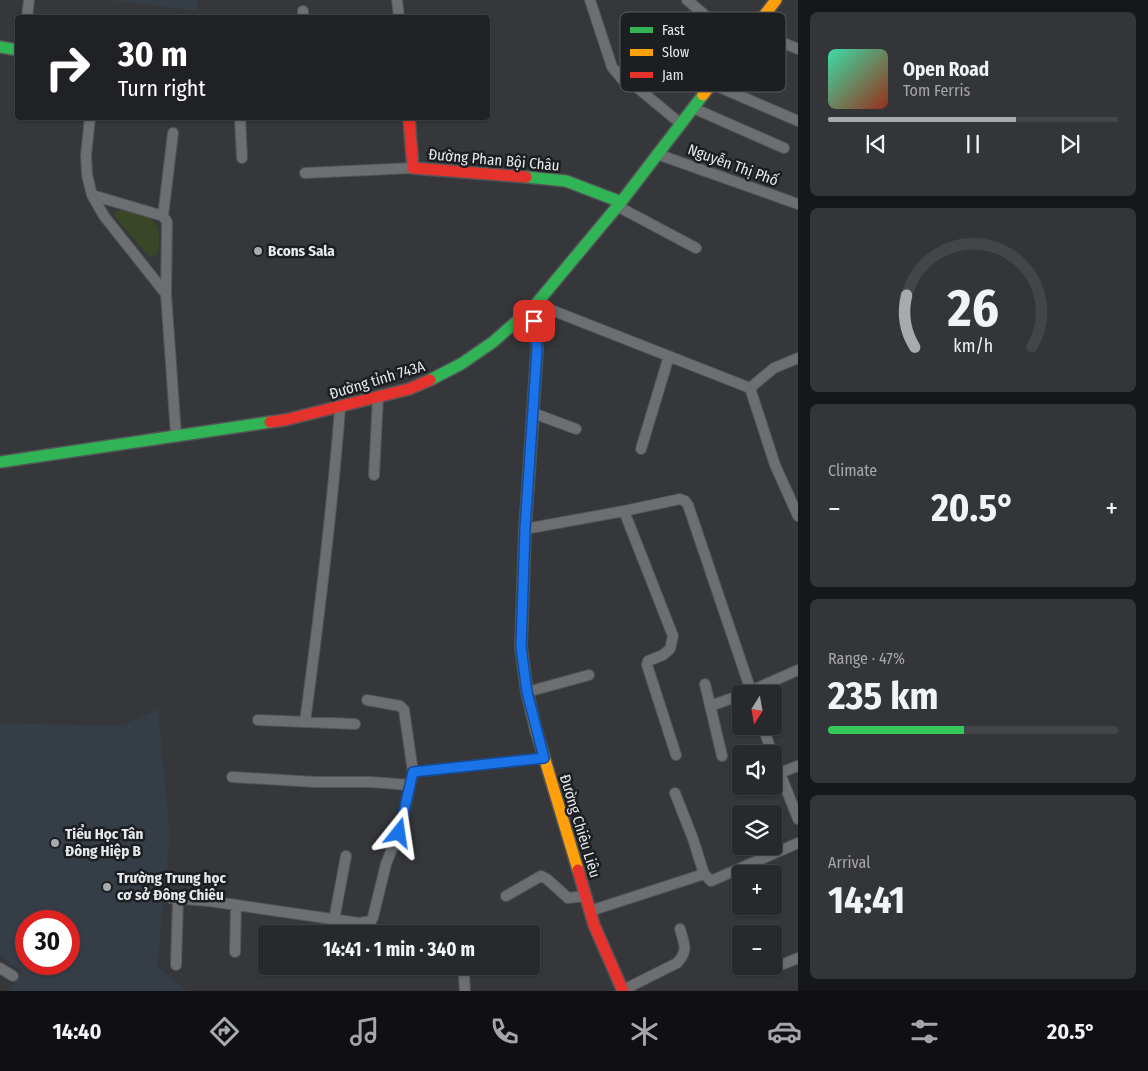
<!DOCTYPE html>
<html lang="en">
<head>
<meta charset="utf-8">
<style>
	:root { --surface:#28292c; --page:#343538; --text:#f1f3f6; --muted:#a5a6a9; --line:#444548; --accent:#a8abae }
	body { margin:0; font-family:"Fira Sans Condensed",sans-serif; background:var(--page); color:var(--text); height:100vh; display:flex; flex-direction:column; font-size:19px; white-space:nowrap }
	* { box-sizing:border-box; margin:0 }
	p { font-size:16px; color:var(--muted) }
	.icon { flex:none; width:28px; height:28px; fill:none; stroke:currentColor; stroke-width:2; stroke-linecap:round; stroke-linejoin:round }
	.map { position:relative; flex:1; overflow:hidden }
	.panel { display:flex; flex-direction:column; gap:12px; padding:12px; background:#161718; width:350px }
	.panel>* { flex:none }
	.hud { position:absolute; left:15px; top:15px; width:475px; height:105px; border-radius:5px; box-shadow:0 1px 4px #0004,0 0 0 1px var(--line); background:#202124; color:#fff; overflow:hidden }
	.needle { width:32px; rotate:191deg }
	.buttons { position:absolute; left:732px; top:685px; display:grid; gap:10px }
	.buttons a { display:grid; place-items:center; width:50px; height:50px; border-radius:5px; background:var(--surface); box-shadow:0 1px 4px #0004,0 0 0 1px var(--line); font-size:25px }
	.speed { position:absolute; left:15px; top:910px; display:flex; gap:10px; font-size:25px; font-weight:700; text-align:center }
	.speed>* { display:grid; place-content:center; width:65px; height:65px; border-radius:50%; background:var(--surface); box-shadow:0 1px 4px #0004,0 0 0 1px var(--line); line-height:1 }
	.speed .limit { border:8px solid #d22; background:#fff; color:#111 }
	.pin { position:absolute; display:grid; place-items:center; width:42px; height:42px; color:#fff; margin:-21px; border-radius:10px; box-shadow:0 2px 8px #0006 }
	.me { position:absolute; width:55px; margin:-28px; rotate:15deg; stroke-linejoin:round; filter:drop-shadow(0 0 4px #0008) }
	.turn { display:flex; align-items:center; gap:18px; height:105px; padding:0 20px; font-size:22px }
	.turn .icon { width:65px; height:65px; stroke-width:2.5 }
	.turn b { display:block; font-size:35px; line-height:42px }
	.big { font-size:38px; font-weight:700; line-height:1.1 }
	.panel .tile { flex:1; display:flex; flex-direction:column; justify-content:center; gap:8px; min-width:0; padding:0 18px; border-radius:8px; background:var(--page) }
	.panel .dial { align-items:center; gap:0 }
	.dial svg { height:130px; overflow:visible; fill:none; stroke:var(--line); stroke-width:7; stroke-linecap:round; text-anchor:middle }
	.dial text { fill:var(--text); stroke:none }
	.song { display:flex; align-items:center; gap:15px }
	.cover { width:60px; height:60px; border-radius:8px; background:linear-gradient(135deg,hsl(160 70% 55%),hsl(10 70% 35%)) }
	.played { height:5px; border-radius:2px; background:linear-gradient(90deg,var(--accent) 65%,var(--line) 65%) }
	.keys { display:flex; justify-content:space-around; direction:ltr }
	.heat { display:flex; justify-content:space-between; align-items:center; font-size:28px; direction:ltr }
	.charge { height:8px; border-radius:4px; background:linear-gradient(90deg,#34c759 47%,var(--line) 0) }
	.trip { position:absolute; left:258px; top:925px; width:282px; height:50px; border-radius:5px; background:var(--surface); box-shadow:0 1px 4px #0004,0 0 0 1px var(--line); font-weight:700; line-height:50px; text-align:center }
	.tabs { display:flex; height:80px; justify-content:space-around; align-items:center; background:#101012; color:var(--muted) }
	.tabs .icon { width:35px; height:35px }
	.tabs .active { color:var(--accent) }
	.tabs b { font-size:22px; color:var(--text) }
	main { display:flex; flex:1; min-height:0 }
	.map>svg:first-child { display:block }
	.built { fill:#353d46; fill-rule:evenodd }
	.green { fill:#3a4727 }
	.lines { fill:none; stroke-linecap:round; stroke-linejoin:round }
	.street-casing { stroke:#525456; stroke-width:12 }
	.fast-casing { stroke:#525456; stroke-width:14 }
	.slow-casing { stroke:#525456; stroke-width:14 }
	.jam-casing { stroke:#525456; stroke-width:14 }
	.street { stroke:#6c6e71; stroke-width:10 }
	.fast { stroke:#30b455; stroke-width:11 }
	.slow { stroke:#ff9f0a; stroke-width:11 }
	.jam { stroke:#e5322d; stroke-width:11 }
	.route-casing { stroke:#114b97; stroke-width:12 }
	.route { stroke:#1a73e8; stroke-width:9 }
	.poi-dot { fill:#a8abae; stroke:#1c1e21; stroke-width:2 }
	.labels { text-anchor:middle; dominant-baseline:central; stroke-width:5; stroke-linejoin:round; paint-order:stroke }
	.street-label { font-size:15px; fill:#e6e9ed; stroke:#1c1e21 }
	.poi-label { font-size:15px; font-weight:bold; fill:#e6e9ed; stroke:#1c1e21; text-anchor:start }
	.key { fill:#1c1e21; stroke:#595b5e; stroke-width:1 }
	.key-label { font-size:14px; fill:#e6e9ed }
</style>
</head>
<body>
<main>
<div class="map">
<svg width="798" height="991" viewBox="0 0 798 991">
	<rect width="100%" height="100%" fill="#35373a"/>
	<path class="built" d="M108,0H198L197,11Z
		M158,709L170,834L157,967L188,991H9L22,972L0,955V723L121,726ZM26,921H69V964H26Z"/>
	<path class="green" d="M121,210C139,215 160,214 159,238C159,244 159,250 157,255L151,256L147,254L116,218L114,214L117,211Z"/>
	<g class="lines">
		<g class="street-casing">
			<path id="street" d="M397,0L399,18
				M590,0L612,67L622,79L633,84L681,124
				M687,0L740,45
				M303,11V18
				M27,18L29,0
				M752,30L798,49
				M633,84L657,47L658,40L648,29
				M712,84L798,121
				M693,108L784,148
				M90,118L86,155L87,175L92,195L104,216L166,294L176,435
				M240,118L242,158
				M657,154L798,204
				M305,173L413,168
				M92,195L163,216L167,222L166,294
				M617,206L696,248
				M163,216L173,133
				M536,304L750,388L775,465L798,516
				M750,388L774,368L798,358
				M533,413L576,429
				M641,449L669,356
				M374,475L378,397
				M624,511L680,499L685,501L688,505L752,694
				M525,529L624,511L673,636L670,649L663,655L648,661L647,665L676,755
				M705,684L722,756
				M527,692L589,675
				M746,693L798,670
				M710,706L741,695
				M258,720L355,724
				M305,722C319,618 332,513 340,408
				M763,726L772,754
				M774,758L798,819
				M413,772L544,758
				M779,773L798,766
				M232,777L315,782H371L410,785
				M675,793L693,839L704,874L711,881L798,843
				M506,896L541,876L547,879L568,898L586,896
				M171,898L209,901L359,923L371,921L373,917L386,864L402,823L413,772L404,710L400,706L367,700
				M590,911L704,874
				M334,920L346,856
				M235,952L236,905
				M176,965L178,899
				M781,965L798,958
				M0,968L13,976
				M464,976L465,991
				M623,990L677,963C689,950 684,944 680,929"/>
		</g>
		<g class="fast-casing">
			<path id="fast" d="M0,47L18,50
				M526,177L566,181L621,202
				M430,380L461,364L493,342L536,304L621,202L703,95
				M0,462L270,422"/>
		</g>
		<g class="slow-casing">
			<path id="slow" d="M703,95L776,0
				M529,472L525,529L521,647L527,692L536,730L578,870"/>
		</g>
		<g class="jam-casing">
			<path id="jam" d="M409,118L413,168L526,177
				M270,422L285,420L409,389L430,380
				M529,472L537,350L533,306
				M578,870L594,925L623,991"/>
		</g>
		<use href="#street" class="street"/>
		<use href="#fast" class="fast"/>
		<use href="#slow" class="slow"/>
		<use href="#jam" class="jam"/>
	</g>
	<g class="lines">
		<g class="route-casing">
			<path id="route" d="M399,833L413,772L544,758L527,692L521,647L525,529L537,350L534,321"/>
		</g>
		<use href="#route" class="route"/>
	</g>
	<g class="poi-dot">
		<circle cx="258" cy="251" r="5"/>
		<circle cx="55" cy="843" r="5"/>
		<circle cx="107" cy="887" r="5"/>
	</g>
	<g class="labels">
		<g class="street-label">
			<text transform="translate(494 160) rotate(5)">Đường Phan Bội Châu</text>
			<text transform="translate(733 165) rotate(20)">Nguyễn Thị Phố</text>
			<text transform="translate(377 380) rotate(-17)">Đường tỉnh 743A</text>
			<text transform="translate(580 826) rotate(73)">Đường Chiêu Liêu</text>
		</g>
		<g class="poi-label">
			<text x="268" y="251">Bcons Sala</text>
			<text x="65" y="834">Tiểu Học Tân<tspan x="65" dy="17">Đông Hiệp B</tspan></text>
			<text x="117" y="878">Trường Trung học<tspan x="117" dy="17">cơ sở Đông Chiêu</tspan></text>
		</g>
	</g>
	<rect x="620" y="12" width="166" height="80" rx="8" class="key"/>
	<rect x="630" y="27" width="23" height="6" fill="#30b455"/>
	<rect x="630" y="49" width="23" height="7" fill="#ff9f0a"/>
	<rect x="630" y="72" width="23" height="6" fill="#e5322d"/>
	<g class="key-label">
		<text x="662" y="35">Fast</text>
		<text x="662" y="57">Slow</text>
		<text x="662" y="80">Jam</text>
	</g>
</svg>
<div class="buttons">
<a><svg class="needle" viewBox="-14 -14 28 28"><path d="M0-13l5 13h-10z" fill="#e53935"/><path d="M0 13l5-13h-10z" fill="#a5a6a9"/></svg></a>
<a><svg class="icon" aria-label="sound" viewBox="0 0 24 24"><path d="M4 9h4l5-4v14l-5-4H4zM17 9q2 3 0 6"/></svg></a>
<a><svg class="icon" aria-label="layers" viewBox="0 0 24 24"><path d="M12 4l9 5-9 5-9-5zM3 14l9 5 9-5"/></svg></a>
<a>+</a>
<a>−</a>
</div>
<div class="speed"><div class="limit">30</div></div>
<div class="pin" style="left:534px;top:321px;background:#d93025"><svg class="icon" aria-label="arrive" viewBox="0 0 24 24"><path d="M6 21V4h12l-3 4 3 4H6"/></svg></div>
<svg class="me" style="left:399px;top:833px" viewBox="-20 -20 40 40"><path d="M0-17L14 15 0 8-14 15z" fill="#1a73e8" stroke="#fff" stroke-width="4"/></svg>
<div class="trip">14:41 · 1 min · 340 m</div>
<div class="hud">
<div class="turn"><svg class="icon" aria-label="right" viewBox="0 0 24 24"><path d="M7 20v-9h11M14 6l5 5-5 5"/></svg><div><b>30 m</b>Turn right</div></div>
</div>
</div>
<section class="panel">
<div class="tile">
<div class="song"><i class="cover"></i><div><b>Open Road</b><p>Tom Ferris</p></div></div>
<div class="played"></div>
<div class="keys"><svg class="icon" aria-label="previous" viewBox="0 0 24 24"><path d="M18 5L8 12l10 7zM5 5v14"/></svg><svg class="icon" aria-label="pause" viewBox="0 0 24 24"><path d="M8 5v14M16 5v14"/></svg><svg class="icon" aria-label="next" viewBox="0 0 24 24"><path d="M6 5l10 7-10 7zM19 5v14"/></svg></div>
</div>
<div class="tile dial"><svg viewBox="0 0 100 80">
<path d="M14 69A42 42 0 1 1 86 69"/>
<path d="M14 69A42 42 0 0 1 9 37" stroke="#a8abae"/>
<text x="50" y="56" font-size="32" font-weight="700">26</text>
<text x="50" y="72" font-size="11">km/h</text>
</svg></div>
<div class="tile"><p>Climate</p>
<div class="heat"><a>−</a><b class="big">20.5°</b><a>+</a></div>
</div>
<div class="tile"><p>Range · 47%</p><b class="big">235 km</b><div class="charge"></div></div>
<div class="tile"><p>Arrival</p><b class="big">14:41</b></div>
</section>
</main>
<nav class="tabs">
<b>14:40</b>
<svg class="icon active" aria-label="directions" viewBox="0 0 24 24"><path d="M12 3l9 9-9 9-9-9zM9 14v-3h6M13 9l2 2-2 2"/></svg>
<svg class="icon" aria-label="music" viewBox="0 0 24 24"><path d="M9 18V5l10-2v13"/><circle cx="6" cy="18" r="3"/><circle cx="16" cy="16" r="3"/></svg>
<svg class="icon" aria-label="phone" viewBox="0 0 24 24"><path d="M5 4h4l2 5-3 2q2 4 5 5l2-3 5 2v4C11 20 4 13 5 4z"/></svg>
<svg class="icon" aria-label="climate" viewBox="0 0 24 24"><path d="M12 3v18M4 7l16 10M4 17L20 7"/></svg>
<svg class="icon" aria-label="car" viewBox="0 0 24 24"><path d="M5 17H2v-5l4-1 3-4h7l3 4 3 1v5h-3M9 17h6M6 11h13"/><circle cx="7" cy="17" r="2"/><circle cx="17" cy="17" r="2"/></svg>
<svg class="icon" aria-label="filters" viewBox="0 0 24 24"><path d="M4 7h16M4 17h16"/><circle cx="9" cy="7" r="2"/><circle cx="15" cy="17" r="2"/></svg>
<b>20.5°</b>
</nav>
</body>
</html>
